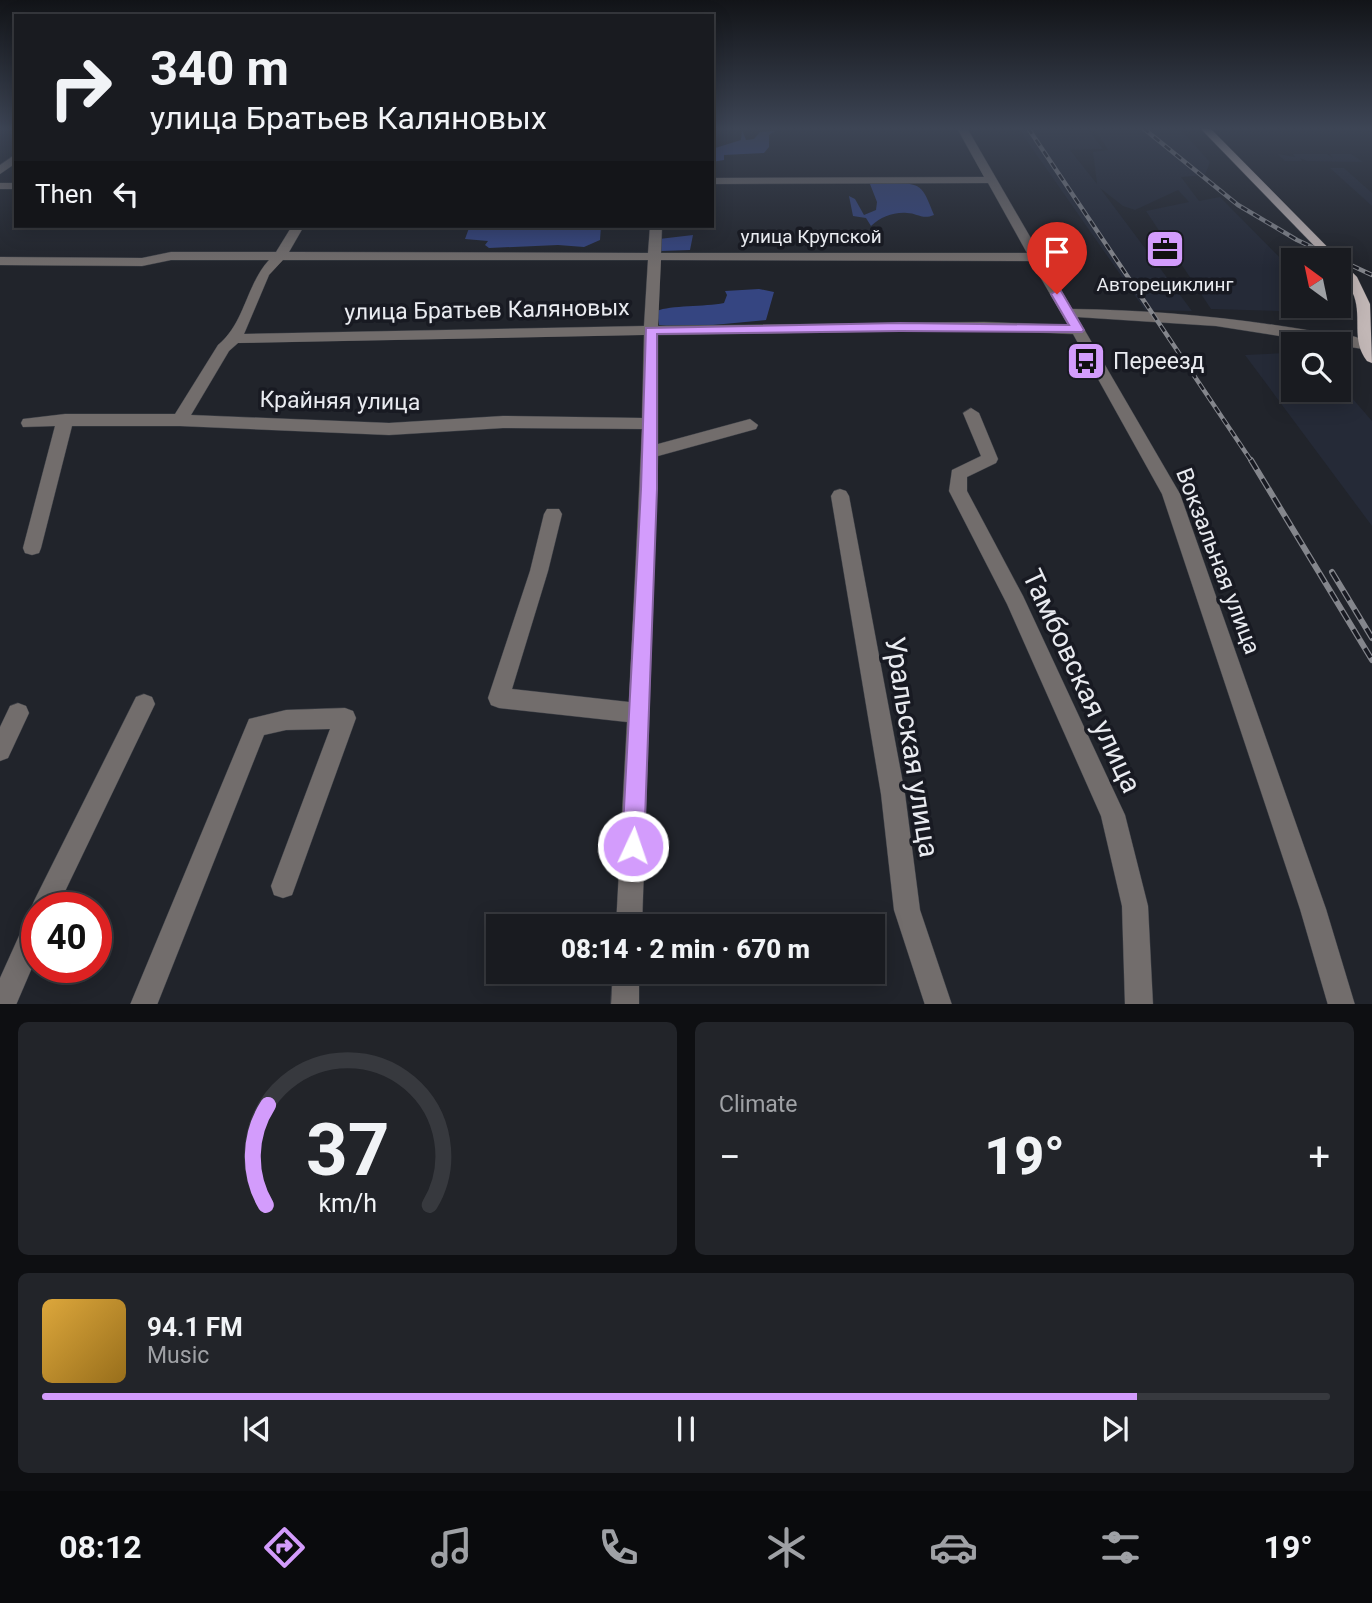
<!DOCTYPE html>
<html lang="en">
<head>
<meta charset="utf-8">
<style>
	:root { --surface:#191b20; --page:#222429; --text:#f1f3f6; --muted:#9fa1a5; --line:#37393e; --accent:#d39cfc }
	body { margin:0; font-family:Roboto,sans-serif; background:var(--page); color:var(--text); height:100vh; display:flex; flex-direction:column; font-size:26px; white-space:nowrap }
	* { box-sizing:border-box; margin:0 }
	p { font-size:23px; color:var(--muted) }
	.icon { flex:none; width:38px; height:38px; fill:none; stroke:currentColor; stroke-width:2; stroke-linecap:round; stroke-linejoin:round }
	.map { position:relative; height:1004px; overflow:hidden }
	.sheet { display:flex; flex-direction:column; gap:18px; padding:18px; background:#0e0f12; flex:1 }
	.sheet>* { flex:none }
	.top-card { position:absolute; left:14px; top:14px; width:700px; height:214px; border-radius:0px; box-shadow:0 4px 18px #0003,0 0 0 2px var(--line); background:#191b20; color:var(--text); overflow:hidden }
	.needle { width:46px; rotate:327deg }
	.tools { position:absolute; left:1281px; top:248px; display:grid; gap:14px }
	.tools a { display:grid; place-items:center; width:70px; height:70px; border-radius:0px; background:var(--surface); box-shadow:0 4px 18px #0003,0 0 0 2px var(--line); font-size:35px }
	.speed { position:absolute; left:21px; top:892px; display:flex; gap:14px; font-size:35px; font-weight:700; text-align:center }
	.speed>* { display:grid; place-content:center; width:91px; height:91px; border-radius:50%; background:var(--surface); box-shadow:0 4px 18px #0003,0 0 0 2px var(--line); line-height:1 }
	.speed .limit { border:10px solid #d22; background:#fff; color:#111 }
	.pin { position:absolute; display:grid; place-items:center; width:60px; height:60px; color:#fff; margin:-72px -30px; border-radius:50% 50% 50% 0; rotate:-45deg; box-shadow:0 0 7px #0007 }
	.pin .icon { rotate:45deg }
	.me { position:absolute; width:77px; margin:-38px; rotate:3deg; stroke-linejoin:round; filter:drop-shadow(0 0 5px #0008) }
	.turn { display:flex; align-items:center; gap:24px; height:147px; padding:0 21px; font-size:32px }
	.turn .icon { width:91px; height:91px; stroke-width:2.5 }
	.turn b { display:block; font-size:49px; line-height:60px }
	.then { display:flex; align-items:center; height:66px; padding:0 21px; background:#0003; gap:14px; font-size:26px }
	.big { font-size:52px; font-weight:800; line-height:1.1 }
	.sheet .widget { flex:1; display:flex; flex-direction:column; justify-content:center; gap:10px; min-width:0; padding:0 24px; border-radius:10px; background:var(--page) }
	.sheet .dial { align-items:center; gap:0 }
	.dial svg { height:182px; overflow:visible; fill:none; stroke:var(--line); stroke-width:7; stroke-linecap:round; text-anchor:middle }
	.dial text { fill:var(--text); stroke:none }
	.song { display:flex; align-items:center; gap:21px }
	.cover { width:84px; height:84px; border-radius:10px; background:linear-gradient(135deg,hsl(40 70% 55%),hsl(40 70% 35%)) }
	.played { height:7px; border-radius:4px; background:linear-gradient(90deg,var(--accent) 85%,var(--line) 85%) }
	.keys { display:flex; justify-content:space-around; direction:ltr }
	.heat { display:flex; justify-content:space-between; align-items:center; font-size:38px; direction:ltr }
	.sheet .tiles { flex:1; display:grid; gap:18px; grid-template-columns:1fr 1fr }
	.widget:last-child { grid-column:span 2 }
	.trip { position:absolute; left:486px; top:914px; width:399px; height:70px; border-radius:0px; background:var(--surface); box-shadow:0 4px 18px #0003,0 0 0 2px var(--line); font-weight:800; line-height:70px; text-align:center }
	.tabs { display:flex; height:112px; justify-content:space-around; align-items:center; background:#0a0b0d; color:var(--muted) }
	.tabs .icon { width:49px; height:49px }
	.tabs .current { color:var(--accent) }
	.tabs b { font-size:32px; color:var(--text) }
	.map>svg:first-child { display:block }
	.built { fill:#252a37 }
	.green { fill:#354581 }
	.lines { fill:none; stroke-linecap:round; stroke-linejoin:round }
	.minor-casing { stroke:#3d4047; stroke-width:1 }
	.major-casing { stroke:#3d4047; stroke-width:1 }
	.minor { fill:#726d6c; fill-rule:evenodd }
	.major { fill:#c2b7b6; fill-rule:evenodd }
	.rail-far1-casing { stroke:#84868c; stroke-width:4.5 }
	.rail-casing { stroke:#84868c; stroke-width:6 }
	.rail-far1 { stroke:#181a22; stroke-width:2.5; stroke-dasharray:7; stroke-linecap:butt }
	.rail { stroke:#181a22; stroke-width:3.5; stroke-dasharray:11; stroke-linecap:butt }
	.route { fill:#d39cfc; stroke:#8965a4; stroke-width:2 }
	.labels { text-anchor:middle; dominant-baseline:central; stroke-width:7; stroke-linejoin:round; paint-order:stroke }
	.far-street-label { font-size:19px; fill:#e9ebf0; stroke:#181a22 }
	.far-poi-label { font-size:19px; fill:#e9ebf0; stroke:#181a22 }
	.street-label { font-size:23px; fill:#e9ebf0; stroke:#181a22 }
	.poi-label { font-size:23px; fill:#e9ebf0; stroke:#181a22; text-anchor:start }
	.near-street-label { font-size:28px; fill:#e9ebf0; stroke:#181a22 }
</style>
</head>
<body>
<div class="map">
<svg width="1372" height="1005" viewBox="0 0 1372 1005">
	<rect width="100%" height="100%" fill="#21242b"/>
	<path class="built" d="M1018,128H1087L1103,149L1070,150L1097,184L1093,152L1108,150L1094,128H1179L1210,162L1205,175L1181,177L1199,201L1220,197L1293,271V306H1314V312L1211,309L1146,211L1189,202L1178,190L1135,210L1123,206L1100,188L1192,311L1145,310Z
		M1278,154L1295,157L1293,154H1327L1333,158L1330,154H1351L1363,162L1307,161L1300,158L1302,161H1285Z
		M1330,168H1344L1372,193V206Z
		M1285,353L1293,356V390H1339V383L1372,421V526L1245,355Z"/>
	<path class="green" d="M742,130L746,140L754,139L760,132L775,131L769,135V147L764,153L724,155V160L712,162V149L741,140Z
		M890,183C922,183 922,185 934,215C922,220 917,213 907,213C893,212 881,217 871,226L866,218L853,216L849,196L855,199L864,215L876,210L877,202L870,184Z
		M466,226H601L600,240L584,247L558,245L489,248L485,245L488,241L465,239L469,228Z
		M693,235L690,250L661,251L659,239Z
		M759,289L774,292L766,320L681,328L659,325L657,311C670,305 705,307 724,303L727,295L725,291Z"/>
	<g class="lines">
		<g class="minor-casing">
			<path id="minor" d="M957,128H967L1072,309C1155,310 1237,318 1319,332C1333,334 1360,334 1370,344L1363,349L1216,326L1077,317L1180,494L1326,909L1355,1005H1328L1300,909L1162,494L1073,334L984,330L658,335V444L750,419L758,425L756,429L658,456L642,926H616L627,722L499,708L491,705L488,698L530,571L544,514L547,509H559L562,514L548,571L512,689L629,702L642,429L503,428L389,435L180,426H72L41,548L39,553L32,555L25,553L23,548L55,426L23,427L21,423L23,419L65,414H175L218,345C245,323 246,285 269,260H171L142,266L0,265V257L142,258L171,252H276L292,226H304L289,252L648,253L650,226H662L661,253H1027L988,183L712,184V178L984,177ZM283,260H648L644,326L244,334L269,275ZM661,260L1031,261L1068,325L984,322L658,326ZM644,335L642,418L503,416L389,423L191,415L229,351L238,343Z
				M16,154V163L0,174V165Z
				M0,183H16V189H0Z
				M971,408L979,413L998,459L996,463L967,477V491L1023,596L1125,815L1148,906L1153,1005H1125L1122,906L1101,816L1007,604L949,491L952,470L981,456L963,413Z
				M840,489L846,491L849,496L905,794L920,910L952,1005H925L894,910L881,794L831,496L834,491Z
				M144,694L152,697L155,704L57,908H37V956L16,1005H0V978L28,916L34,914L31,908L35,899L136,697Z
				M18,703L26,706L29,713L8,758L0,761V727L10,706Z
				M345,708L353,711L356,718L292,895L283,898L274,895L271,886L330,729L286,730L264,735L157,1005H130L249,719L286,710Z
				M613,971H639V1005H611Z"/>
		</g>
		<g class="major-casing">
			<path id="major" d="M1200,128H1210L1357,277L1370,304L1372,363L1367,361C1351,340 1362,319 1354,296C1349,283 1339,275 1339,261H1329Z"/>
		</g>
		<use href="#minor" class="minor"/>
		<use href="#major" class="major"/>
		<g class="rail-far1-casing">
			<path id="rail-far1" d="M1028,128L1252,462
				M1143,128L1238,205L1297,240L1372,275"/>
		</g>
		<g class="rail-casing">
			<path id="rail" d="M1251,460L1372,660
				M1332,572L1372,638"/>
		</g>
		<use href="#rail-far1" class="rail-far1"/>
		<use href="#rail" class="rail"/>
	</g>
	<linearGradient id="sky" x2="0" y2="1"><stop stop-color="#121418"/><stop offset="0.48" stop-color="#3d4555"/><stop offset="1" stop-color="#3d4555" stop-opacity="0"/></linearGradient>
	<rect width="1372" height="268" fill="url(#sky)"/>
	<path class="route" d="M1057,290L1061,291L1084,330L1082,332L900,331L657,334V489L644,846L640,854L633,857L625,854L622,846L641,489L646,328L900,323L1069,325L1051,294Z"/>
	<defs>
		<g id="office-square" transform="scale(2.0125)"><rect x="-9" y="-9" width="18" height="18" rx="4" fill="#d39cfc" stroke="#181a22"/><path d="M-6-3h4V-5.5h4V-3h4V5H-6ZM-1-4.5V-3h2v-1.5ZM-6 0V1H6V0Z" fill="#111"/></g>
		<g id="bus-square" transform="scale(2.0125)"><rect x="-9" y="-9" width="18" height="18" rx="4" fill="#d39cfc" stroke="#181a22"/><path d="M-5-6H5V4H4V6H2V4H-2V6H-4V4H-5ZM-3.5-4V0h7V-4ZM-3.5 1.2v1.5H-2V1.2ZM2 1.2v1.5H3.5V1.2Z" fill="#111"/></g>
	</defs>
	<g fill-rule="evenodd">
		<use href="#office-square" x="1165" y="249"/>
		<use href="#bus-square" x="1086" y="361"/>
	</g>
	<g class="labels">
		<g class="far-street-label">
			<text x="811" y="236">улица Крупской</text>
		</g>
		<g class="far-poi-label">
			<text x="1165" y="284">Авторециклинг</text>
		</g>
		<g class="street-label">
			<text transform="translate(487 310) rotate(-1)">улица Братьев Каляновых</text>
			<text transform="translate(340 401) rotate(1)">Крайняя улица</text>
			<text transform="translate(1218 561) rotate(69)">Вокзальная улица</text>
		</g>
		<g class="poi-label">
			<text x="1113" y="361">Переезд</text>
		</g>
		<g class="near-street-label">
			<text transform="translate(1082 681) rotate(65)">Тамбовская улица</text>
			<text transform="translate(912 747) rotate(81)">Уральская улица</text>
		</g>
	</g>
</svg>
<div class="tools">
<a><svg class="needle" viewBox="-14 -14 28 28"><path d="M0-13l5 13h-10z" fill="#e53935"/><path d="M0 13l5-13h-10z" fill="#9fa1a5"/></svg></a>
<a><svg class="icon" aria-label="search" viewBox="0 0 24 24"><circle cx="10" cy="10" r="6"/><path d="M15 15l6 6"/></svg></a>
</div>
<div class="speed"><div class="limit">40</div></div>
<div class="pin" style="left:1057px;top:294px;background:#d93025"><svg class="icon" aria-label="arrive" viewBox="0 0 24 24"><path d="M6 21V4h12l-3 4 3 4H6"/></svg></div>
<svg class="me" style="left:633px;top:846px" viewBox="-20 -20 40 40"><circle r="17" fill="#d39cfc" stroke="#fff" stroke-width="3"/><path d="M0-11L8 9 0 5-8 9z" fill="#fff"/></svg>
<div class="trip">08:14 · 2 min · 670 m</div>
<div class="top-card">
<div class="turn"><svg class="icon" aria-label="right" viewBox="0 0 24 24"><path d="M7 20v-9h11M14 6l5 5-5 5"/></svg><div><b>340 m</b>улица Братьев Каляновых</div></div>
<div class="then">Then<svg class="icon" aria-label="left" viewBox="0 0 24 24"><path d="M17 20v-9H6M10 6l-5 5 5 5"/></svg></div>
</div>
</div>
<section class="sheet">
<div class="tiles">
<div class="widget dial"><svg viewBox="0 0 100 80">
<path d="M14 69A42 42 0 1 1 86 69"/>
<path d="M14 69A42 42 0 0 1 15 25" stroke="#d39cfc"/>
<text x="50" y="56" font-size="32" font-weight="700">37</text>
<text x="50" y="72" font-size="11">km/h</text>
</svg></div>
<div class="widget"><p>Climate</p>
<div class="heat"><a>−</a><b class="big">19°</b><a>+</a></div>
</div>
<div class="widget">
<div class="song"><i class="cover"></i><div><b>94.1 FM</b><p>Music</p></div></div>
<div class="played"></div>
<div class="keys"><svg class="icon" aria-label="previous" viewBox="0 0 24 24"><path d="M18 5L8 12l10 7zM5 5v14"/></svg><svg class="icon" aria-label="pause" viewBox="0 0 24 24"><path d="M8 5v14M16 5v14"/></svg><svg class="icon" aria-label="next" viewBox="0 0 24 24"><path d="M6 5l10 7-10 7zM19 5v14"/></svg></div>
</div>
</div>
</section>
<nav class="tabs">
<b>08:12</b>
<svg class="icon current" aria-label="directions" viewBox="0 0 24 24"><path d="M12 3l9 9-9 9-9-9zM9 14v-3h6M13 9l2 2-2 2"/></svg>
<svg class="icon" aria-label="music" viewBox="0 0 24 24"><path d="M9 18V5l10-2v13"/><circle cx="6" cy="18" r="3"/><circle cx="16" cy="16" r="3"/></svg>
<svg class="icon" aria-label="phone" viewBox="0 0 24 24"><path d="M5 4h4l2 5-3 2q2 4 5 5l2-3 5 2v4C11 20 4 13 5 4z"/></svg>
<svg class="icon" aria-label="climate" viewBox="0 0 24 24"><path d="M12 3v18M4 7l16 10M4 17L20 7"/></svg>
<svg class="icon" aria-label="car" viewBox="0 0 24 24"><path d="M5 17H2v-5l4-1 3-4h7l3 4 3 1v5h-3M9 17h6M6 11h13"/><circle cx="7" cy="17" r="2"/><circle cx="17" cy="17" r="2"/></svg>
<svg class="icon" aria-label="filters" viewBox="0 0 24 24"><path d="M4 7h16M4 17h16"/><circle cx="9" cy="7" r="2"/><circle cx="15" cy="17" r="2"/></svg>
<b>19°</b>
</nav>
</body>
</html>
